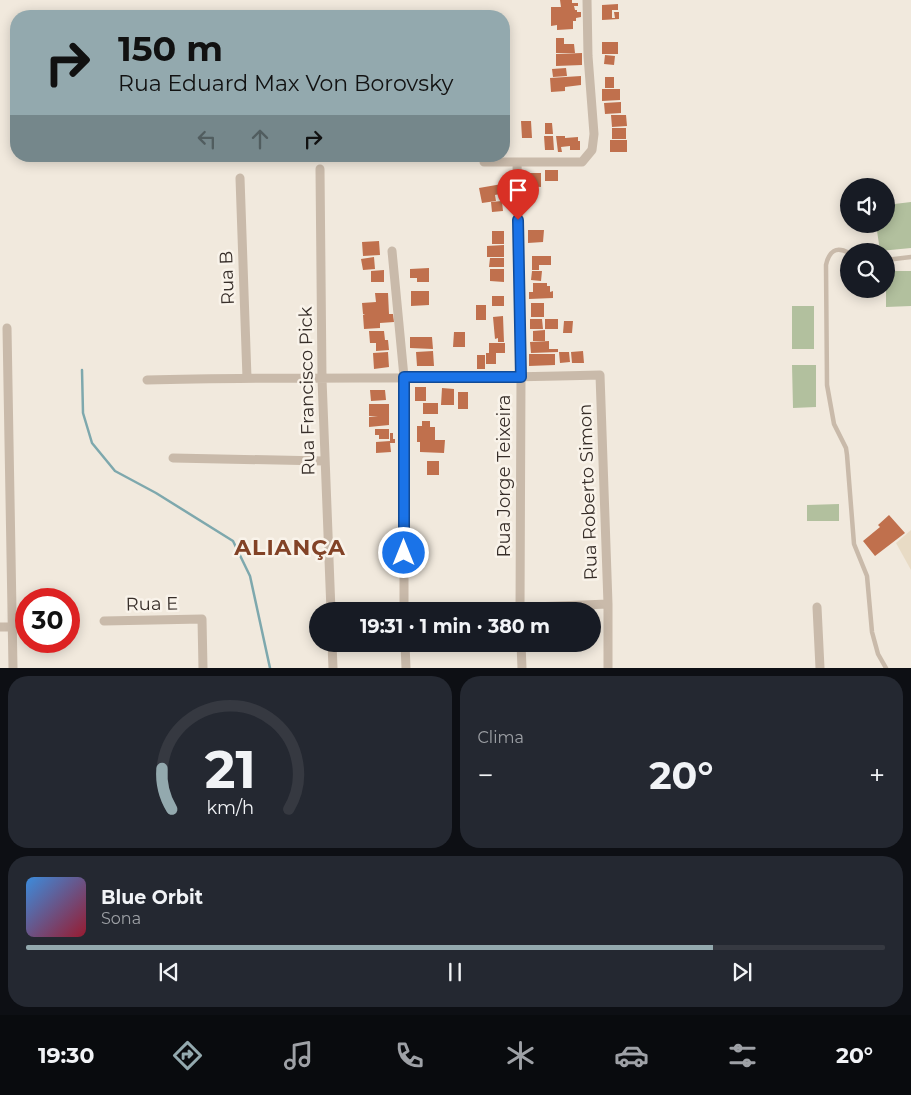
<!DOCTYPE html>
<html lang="pt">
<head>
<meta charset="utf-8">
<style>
	:root { --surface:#171b24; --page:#242831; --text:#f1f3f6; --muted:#9ea1a6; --line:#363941; --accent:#93a9ae }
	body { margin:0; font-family:Montserrat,sans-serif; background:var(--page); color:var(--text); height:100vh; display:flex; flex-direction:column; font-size:19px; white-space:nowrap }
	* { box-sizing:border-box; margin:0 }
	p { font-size:16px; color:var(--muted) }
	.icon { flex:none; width:28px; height:28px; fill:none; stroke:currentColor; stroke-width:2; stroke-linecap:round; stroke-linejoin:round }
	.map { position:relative; height:668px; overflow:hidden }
	.side { display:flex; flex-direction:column; gap:8px; padding:8px; background:#0d0f14; flex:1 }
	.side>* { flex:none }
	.guide { position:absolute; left:10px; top:10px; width:500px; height:152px; border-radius:20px; box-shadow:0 2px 12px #0003; background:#93a9ae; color:#111; overflow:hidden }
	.fabs { position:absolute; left:840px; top:178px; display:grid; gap:10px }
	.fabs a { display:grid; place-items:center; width:55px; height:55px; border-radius:50%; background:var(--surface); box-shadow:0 2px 12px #0003; font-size:25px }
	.speed { position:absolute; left:15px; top:588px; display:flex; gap:10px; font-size:25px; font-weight:700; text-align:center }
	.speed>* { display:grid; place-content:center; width:65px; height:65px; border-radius:50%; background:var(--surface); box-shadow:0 2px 12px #0003; line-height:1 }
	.speed .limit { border:8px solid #d22; background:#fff; color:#111 }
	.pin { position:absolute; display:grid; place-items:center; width:42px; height:42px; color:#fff; margin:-51px -21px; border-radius:50% 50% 50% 0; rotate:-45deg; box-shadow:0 0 5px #0007 }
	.pin .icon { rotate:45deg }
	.me { position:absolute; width:55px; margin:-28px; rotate:0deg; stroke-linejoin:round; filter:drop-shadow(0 0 4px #0008) }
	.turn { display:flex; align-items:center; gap:18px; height:105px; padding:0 25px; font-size:22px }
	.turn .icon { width:65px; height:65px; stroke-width:2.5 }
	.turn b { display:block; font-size:35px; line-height:42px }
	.lanes { display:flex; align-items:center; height:48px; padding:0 25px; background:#0003; justify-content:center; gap:25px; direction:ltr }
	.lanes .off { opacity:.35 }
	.big { font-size:38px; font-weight:700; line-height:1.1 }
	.side .card { flex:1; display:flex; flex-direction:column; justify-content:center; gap:8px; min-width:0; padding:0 18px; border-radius:20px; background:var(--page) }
	.side .dial { align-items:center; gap:0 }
	.dial svg { height:130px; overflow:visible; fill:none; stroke:var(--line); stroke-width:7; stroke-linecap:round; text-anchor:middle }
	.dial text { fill:var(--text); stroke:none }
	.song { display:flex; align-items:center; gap:15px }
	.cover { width:60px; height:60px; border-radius:8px; background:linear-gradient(135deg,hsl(210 70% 55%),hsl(350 70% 35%)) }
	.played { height:5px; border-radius:2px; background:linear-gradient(90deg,var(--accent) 80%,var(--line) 80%) }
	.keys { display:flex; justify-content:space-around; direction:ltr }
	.heat { display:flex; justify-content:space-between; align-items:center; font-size:28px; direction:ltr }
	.side .tiles { flex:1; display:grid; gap:8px; grid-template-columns:1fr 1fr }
	.card:last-child { grid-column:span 2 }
	.trip { position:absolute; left:309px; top:602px; width:292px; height:50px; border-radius:25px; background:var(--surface); box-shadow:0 2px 12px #0003; font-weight:700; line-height:50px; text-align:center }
	.tabs { display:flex; height:80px; justify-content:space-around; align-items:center; background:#090b0e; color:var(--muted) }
	.tabs .icon { width:35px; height:35px }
	.tabs .on { color:var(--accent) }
	.tabs b { font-size:22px; color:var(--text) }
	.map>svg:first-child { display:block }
	.green { fill:#b2c09e }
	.plaza { fill:#e8dbc5 }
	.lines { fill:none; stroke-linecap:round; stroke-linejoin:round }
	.stream { stroke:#7ea8ad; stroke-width:2.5 }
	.building { fill:#c0704d }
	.service { stroke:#c9baaa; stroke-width:4.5 }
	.minor { stroke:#c9baaa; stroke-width:9 }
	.route-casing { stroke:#114b97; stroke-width:12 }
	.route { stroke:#1a73e8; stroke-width:9 }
	.labels { text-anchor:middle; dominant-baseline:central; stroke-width:5; stroke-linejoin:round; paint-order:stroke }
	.street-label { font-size:18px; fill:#372e29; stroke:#f9f3ea }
	.district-label { font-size:22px; font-weight:bold; letter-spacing:1px; fill:#824226; stroke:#f9f3ea }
</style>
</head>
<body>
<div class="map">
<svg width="911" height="668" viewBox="0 0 911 668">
	<rect width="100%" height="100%" fill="#f1e9dd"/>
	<path class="green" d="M911,202V248L880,251L876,224H886V205Z
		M886,271H911V306L886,307Z
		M792,306H814V349H792Z
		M792,365H816V407L793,408Z
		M839,504V521H807V505Z"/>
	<path class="plaza" d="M911,530V570L896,543Z"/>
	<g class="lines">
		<path class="stream" d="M82,370L83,413L92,443L115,471L156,493L233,541L250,576L270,668"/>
	</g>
	<path class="building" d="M560,0H572V3H578V6H574L575,10H577V12H581V17L576,18V21H573V29L557,30V25L551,26V7H561Z
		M618,4V10H612V18H615L614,12H619V19L602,20V5Z
		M556,38H564V44H574L575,53H556Z
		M602,42H618V54H602Z
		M582,53V65L556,66V54Z
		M605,55L615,56L614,65L604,64Z
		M566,68L567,76L553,77L552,69Z
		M581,76V85L565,87V91L551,92L550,78Z
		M605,77H614V88H605Z
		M602,89H620V100L602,101Z
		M621,102V113L605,114L604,103Z
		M611,115H626L627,126L612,127Z
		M521,121H531L532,138H522Z
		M545,123H552L553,134H545Z
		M612,128H626V139H612Z
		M544,136H553L554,150H545Z
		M556,136H565V138L578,137V141H580V150H570V146L561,147L562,152H558Z
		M610,140H627V152H610Z
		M545,170H558V181H545Z
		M528,173H541V187L528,186Z
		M502,184L504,193L495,195L496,201L482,203L479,188Z
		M502,201L503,211L492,212L491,202Z
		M528,230H544L543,242L528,243Z
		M492,231H504V244H492Z
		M379,241L380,255L363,256L362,242Z
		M504,245V257H487V246Z
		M532,256H551V265H539V270H532Z
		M374,257L375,269L363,270L361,259Z
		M490,258H504V267H489Z
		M429,268V282H417V278H410V269Z
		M490,269H504V282L490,281Z
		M384,270V282H371V271Z
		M532,271H542L541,281L531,280Z
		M533,283H547V286H550V292L553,291V298L529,299V292H533Z
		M411,291H429V305L411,306Z
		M375,293H388L389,314H393L394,322L380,323V328L364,329L363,315H365L363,314L362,303L376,302Z
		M492,296H504V306H492Z
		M531,303H544V317H531Z
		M476,305H486V320H476Z
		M503,316L504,342H498V338L495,339L493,317Z
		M530,319H542L543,329H530Z
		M545,319H558V329H545Z
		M564,321H573L572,333H563Z
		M545,330V341H533V331Z
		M369,331H384L385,340H388L389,350L376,351V343H370Z
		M454,332H465V347H453Z
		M410,337H432L433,349L410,348Z
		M549,341V349H558V352L531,353L530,342Z
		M489,343H505V353H496V364H486V353H489Z
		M433,351L434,366H417L416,352Z
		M583,351L584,363H572L571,352Z
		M388,352L389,367L374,369L373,353Z
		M559,352H569L570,362L560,363Z
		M529,354H555V365L529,366Z
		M477,355H485V369H477Z
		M415,387H426V401H415Z
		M442,388L454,389V405H441Z
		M370,390H385L386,400L371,401Z
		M458,392H468V409H458Z
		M423,403H438V414H423Z
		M369,404H389V425L369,427V417H378L369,416Z
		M422,421H430V427H435V440H445L444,453L420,452V442H417V426H422Z
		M375,429H389V439H379V435H375Z
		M390,433H393V439H395V443H390L391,452L376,453V442L390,441Z
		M427,461H439V475H427Z
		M889,515L905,533L875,556L863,541L880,527L878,525Z"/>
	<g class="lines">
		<path class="service" d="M849,253C836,246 829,251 826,265L827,385L834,424L846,448L847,455L854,544L867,576L872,632L878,654L886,668
			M886,260L911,257"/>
		<path class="minor" d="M484,162H582L592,150L594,134L588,56L587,0
			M517,162L521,377L520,611
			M320,169L322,379L331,611
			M240,178L247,378
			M392,251L404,377V611
			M7,328L13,668
			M147,380C298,376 449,380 600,375L608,604V668
			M173,458L324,461
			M817,607L820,668
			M436,611L608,604
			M104,621L202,619L203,668
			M0,627H12
			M332,644L333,668
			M405,644L406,668
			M521,644L522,668"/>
	</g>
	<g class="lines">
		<g class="route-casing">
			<path id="route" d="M404,553V377H521L518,220"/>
		</g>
		<use href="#route" class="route"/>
	</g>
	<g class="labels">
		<g class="street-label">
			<text transform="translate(227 278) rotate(-92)">Rua B</text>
			<text transform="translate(307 391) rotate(-91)">Rua Francisco Pick</text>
			<text transform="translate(504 476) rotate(-90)">Rua Jorge Teixeira</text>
			<text transform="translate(588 492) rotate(-92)">Rua Roberto Simon</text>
			<text transform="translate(152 604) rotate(-1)">Rua E</text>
		</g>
		<g class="district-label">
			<text x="290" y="547">ALIANÇA</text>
		</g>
	</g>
</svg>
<div class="fabs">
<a><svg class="icon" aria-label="sound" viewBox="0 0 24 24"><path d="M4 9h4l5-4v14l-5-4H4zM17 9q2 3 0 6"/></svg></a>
<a><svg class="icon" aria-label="search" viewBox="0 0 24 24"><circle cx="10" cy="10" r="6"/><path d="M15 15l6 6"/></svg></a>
</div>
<div class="speed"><div class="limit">30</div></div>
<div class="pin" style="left:518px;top:220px;background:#d93025"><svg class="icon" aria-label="arrive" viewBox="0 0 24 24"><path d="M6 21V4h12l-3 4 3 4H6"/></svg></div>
<svg class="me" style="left:404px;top:553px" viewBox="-20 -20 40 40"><circle r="17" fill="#1a73e8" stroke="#fff" stroke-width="3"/><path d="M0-11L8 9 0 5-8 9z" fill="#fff"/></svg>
<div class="trip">19:31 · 1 min · 380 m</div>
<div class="guide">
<div class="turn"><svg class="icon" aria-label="right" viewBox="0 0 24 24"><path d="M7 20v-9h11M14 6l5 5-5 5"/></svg><div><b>150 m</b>Rua Eduard Max Von Borovsky</div></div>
<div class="lanes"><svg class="icon off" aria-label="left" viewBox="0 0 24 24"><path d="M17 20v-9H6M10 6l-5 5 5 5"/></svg><svg class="icon off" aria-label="ahead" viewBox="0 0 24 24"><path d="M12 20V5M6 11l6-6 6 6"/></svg><svg class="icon" aria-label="right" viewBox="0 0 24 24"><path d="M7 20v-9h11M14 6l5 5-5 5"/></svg></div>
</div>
</div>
<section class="side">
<div class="tiles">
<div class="card dial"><svg viewBox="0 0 100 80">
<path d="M14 69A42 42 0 1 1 86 69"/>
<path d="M14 69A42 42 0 0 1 8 44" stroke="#93a9ae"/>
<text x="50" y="56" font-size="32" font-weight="700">21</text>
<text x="50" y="72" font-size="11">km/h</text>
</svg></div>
<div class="card"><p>Clima</p>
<div class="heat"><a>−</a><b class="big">20°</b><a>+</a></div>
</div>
<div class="card">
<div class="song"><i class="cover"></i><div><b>Blue Orbit</b><p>Sona</p></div></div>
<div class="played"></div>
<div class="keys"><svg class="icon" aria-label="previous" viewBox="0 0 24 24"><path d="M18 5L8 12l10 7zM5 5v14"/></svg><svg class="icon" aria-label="pause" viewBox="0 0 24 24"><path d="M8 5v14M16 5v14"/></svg><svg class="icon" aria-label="next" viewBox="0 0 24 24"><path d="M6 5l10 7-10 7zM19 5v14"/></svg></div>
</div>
</div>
</section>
<nav class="tabs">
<b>19:30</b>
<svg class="icon on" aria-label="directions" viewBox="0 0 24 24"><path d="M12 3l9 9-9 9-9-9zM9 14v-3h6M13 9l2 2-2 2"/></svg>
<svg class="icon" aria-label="music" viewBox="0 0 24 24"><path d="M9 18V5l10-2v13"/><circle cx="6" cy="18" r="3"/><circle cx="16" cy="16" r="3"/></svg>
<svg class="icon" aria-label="phone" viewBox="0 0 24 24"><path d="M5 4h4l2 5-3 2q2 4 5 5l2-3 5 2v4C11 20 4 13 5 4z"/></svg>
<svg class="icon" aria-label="climate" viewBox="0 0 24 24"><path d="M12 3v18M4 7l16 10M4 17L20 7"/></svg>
<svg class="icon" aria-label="car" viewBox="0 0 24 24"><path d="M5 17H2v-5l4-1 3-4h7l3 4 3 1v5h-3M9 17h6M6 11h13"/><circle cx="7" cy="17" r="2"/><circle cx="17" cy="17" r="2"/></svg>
<svg class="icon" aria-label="filters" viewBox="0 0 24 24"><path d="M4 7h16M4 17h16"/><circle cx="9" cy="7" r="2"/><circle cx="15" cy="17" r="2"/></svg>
<b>20°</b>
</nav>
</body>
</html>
